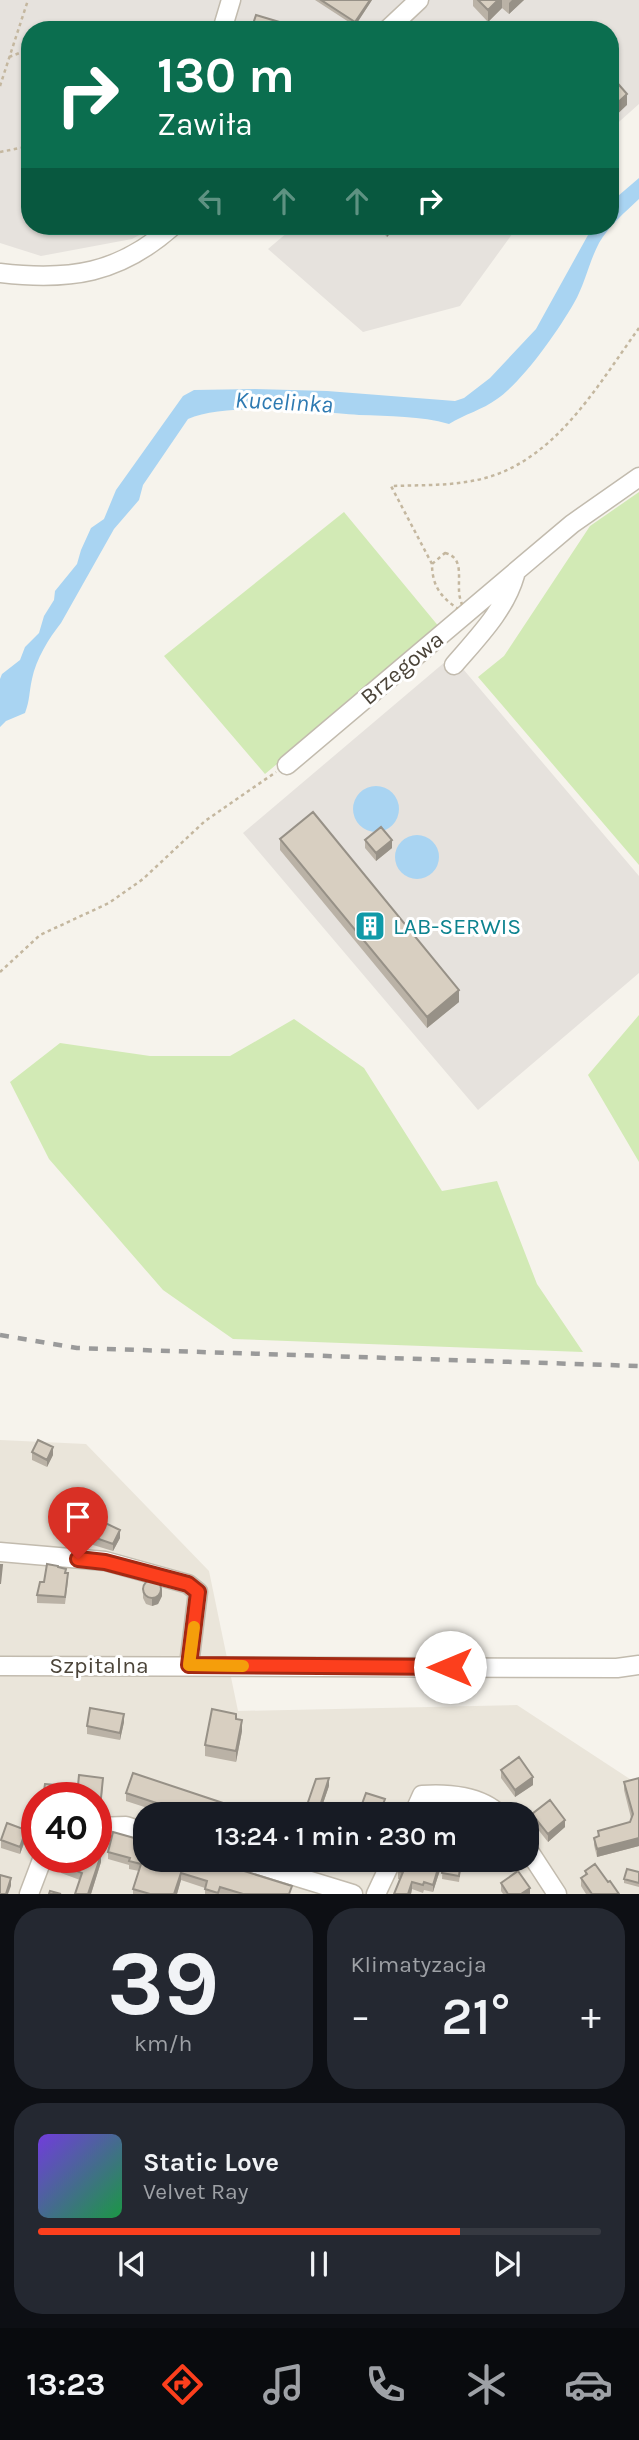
<!DOCTYPE html>
<html lang="pl">
<head>
<meta charset="utf-8">
<style>
	:root { --surface:#171b24; --page:#242831; --text:#f1f3f6; --muted:#9ea1a6; --line:#363941; --accent:#fc3f1d }
	body { margin:0; font-family:Karla,sans-serif; background:var(--page); color:var(--text); height:100vh; display:flex; flex-direction:column; font-size:26px; white-space:nowrap }
	* { box-sizing:border-box; margin:0 }
	p { font-size:23px; color:var(--muted) }
	.icon { flex:none; width:38px; height:38px; fill:none; stroke:currentColor; stroke-width:2; stroke-linecap:round; stroke-linejoin:round }
	.map { position:relative; height:1894px; overflow:hidden }
	.drawer { display:flex; flex-direction:column; gap:14px; padding:14px; background:#0d0f14; flex:1 }
	.drawer>* { flex:none }
	.top-card { position:absolute; left:21px; top:21px; width:598px; height:214px; border-radius:28px; box-shadow:0 2px 5px #0004; background:#0b6e4f; color:#fff; overflow:hidden }
	.speed { position:absolute; left:21px; top:1782px; display:flex; gap:14px; font-size:35px; font-weight:700; text-align:center }
	.speed>* { display:grid; place-content:center; width:91px; height:91px; border-radius:50%; background:var(--surface); box-shadow:0 2px 5px #0004; line-height:1 }
	.speed .limit { border:10px solid #d22; background:#fff; color:#111 }
	.pin { position:absolute; display:grid; place-items:center; width:60px; height:60px; color:#fff; margin:-72px -30px; border-radius:50% 50% 50% 0; rotate:-45deg; box-shadow:0 0 7px #0007 }
	.pin .icon { rotate:45deg }
	.me { position:absolute; width:77px; margin:-38px; rotate:270deg; stroke-linejoin:round; filter:drop-shadow(0 0 5px #0008) }
	.turn { display:flex; align-items:center; gap:24px; height:147px; padding:0 21px; font-size:32px }
	.turn .icon { width:91px; height:91px; stroke-width:2.5 }
	.turn b { display:block; font-size:49px; line-height:60px }
	.lanes { display:flex; align-items:center; height:66px; padding:0 21px; background:#0003; justify-content:center; gap:35px; direction:ltr }
	.lanes .off { opacity:.35 }
	.big { font-size:52px; font-weight:600; line-height:1.1 }
	.drawer .card { flex:1; display:flex; flex-direction:column; justify-content:center; gap:10px; min-width:0; padding:0 24px; border-radius:28px; background:var(--page) }
	.drawer .dial { align-items:center; gap:0 }
	.dial b { font-size:91px; line-height:1 }
	.song { display:flex; align-items:center; gap:21px }
	.cover { width:84px; height:84px; border-radius:10px; background:linear-gradient(135deg,hsl(260 70% 55%),hsl(140 70% 35%)) }
	.played { height:7px; border-radius:4px; background:linear-gradient(90deg,var(--accent) 75%,var(--line) 75%) }
	.keys { display:flex; justify-content:space-around; direction:ltr }
	.heat { display:flex; justify-content:space-between; align-items:center; font-size:38px; direction:ltr }
	.drawer .tiles { flex:1; display:grid; gap:14px; grid-template-columns:1fr 1fr }
	.card:last-child { grid-column:span 2 }
	.trip { position:absolute; left:133px; top:1802px; width:406px; height:70px; border-radius:28px; background:var(--surface); box-shadow:0 2px 5px #0004; font-weight:600; line-height:70px; text-align:center }
	.tab-bar { display:flex; height:112px; justify-content:space-around; align-items:center; background:#090b0e; color:var(--muted) }
	.tab-bar .icon { width:49px; height:49px }
	.tab-bar .active { color:var(--accent) }
	.tab-bar b { font-size:32px; color:var(--text) }
	.map>svg:first-child { display:block }
	.residential { fill:#eae5da; fill-rule:evenodd }
	.industrial { fill:#e6e2dd }
	.green { fill:#d2eab5 }
	.water { fill:#a9d4f2 }
	.lines { fill:none; stroke-linecap:round; stroke-linejoin:round }
	.minor-casing { stroke:#c2bbae; stroke-width:21 }
	.path { stroke:#c4b79f; stroke-width:2.5; stroke-dasharray:3.5 3.5; stroke-linecap:butt }
	.minor { stroke:#fff; stroke-width:18 }
	.rail { stroke:#9a9a9a; stroke-width:4.5; stroke-dasharray:9 9; stroke-linecap:butt }
	.wall { fill:#bab2a6 }
	.shaded-wall { fill:#979187 }
	.building { fill:#d8cfc1; stroke:#979187; stroke-width:2 }
	.route-casing { stroke:#a42913; stroke-width:18 }
	.route { stroke:#fc3f1d; stroke-width:12 }
	.slow { stroke:#f59e0b; stroke-width:12 }
	.labels { text-anchor:middle; dominant-baseline:central; stroke-width:6; stroke-linejoin:round; paint-order:stroke }
	.street-label { font-size:23px; fill:#4b4439; stroke:#fff }
	.culture-label { font-size:23px; fill:#0d838f; stroke:#fff; text-anchor:start }
	.water-label { font-size:24px; font-style:italic; fill:#2e7ab2; stroke:#fff }
</style>
</head>
<body>
<div class="map">
<svg width="639" height="1894" viewBox="0 0 639 1894">
	<rect width="100%" height="100%" fill="#f6f3ec"/>
	<path class="residential" d="M0,1440L86,1444L209,1571L238,1711L517,1705L639,1785V1894H0ZM37,1797H96V1857H37ZM145,1815H527V1860H145Z"/>
	<path class="industrial" d="M0,0H639V104L611,129V30H30V226H156L132,239L41,256L0,243Z
		M282,226H518L460,306L363,332L268,249L288,232Z
		M452,656L639,876V973L478,1110L243,833Z"/>
	<path class="green" d="M639,492V865L478,677L504,656L590,526Z
		M344,512L440,628L265,774L164,656Z
		M639,1015V1162L588,1075Z
		M294,1019L364,1068L442,1191L497,1181L537,1284L583,1352L233,1339L163,1290L49,1159L10,1082L60,1043L150,1056H230Z"/>
	<path class="water" d="M639,178V199C624,213 609,226 599,243C589,262 585,284 574,303C558,331 523,381 497,399C482,410 465,414 449,424C421,416 389,416 359,415C315,412 226,402 188,419L143,485L139,500L114,529L61,623C49,638 36,659 32,679C29,692 30,700 25,713L6,721L0,727V679L2,674L20,660L25,647L39,633L44,616L54,600L55,591L77,564L81,550L91,528L104,519L116,490L183,396L194,390L255,389L327,391L455,401L464,398L490,378L536,329L593,226H611V202Z
		M353 809a23 23 0 1 1 46 0a23 23 0 1 1-46 0Z
		M395 857a22 22 0 1 1 44 0a22 22 0 1 1-44 0Z"/>
	<g class="lines">
		<g class="minor-casing">
			<path id="minor" d="M222,30L231,0
				M387,30L419,0
				M0,273C70,281 119,274 173,226
				M454,665C478,637 505,610 515,575
				M287,765L572,524L639,477
				M0,1552L105,1561L188,1584L198,1592L189,1665
				M0,1666L617,1668L639,1665
				M413,1815L422,1795C448,1793 481,1796 500,1815
				M96,1827L126,1826L145,1832
				M527,1848L557,1894
				M242,1860L353,1894
				M29,1894L43,1857
				M376,1894L392,1860"/>
		</g>
		<path class="path" d="M9,57L30,49
			M0,86L28,0
			M0,152L30,146
			M445,553C466,558 456,581 460,598C461,603 464,609 466,614C445,601 432,590 432,564Z
			M432,564L391,486C419,485 449,486 477,480C554,464 597,386 639,328
			M0,972L40,935L109,903L143,879L205,821L276,772"/>
		<use href="#minor" class="minor"/>
		<path class="rail" d="M0,1335L77,1348L639,1366"/>
	</g>
	<path class="wall" d="M315,0H372L355,26Z
		M473,0H524L509,14L502,8L488,22L473,6Z
		M377,226H397L387,237Z
		M280,839L459,1002L427,1028L280,850Z
		M365,840L392,848L376,861L365,848Z
		M32,1452L53,1455L47,1467L32,1460Z
		M82,1522L81,1539L62,1537V1529Z
		M93,1537L120,1538L113,1551L93,1545Z
		M58,1567L66,1573L68,1581L65,1604L37,1603V1595L44,1582Z
		M143,1590L162,1596L158,1604L152,1606L146,1604L143,1598Z
		M236,1719L242,1731L236,1762L205,1756V1745Z
		M124,1722L120,1740L87,1734V1726Z
		M501,1770L533,1785L515,1797L501,1778Z
		M79,1775L103,1785L101,1806L96,1805V1797H77Z
		M639,1778V1846L597,1857L594,1845V1838L598,1836V1831L630,1822L631,1818L624,1790V1782Z
		M329,1786L319,1815H314L307,1813V1805Z
		M126,1793L232,1814L169,1815L126,1801Z
		M532,1814L565,1827L548,1842L532,1822Z
		M26,1838L20,1854L1,1848V1840Z
		M108,1852L145,1860L292,1894H205V1888L181,1880L177,1894H133V1889L139,1871L129,1869V1865L108,1859Z
		M340,1860H353L351,1864Z
		M443,1860H462L459,1882L442,1879Z
		M101,1862L91,1894H75L80,1880L61,1873V1865Z
		M440,1870L433,1892L424,1890L423,1893L412,1889L411,1894H394L400,1879H398V1871Z
		M585,1871L608,1882L619,1894H586L581,1886V1878L585,1875Z
		M639,1872V1887L624,1883V1879Z
		M501,1883L530,1894H503L501,1891Z"/>
	<path class="shaded-wall" d="M370,0H372L355,26V22Z
		M498,0H502V8L488,22V10Z
		M512,0H524L509,14V3Z
		M627,94V105L611,120V109Z
		M387,226H397L387,237Z
		M392,840V848L376,861V853Z
		M459,990V1002L427,1028V1017Z
		M53,1447V1455L47,1467V1460Z
		M120,1530V1538L113,1551V1544Z
		M162,1588V1596L158,1604L152,1606V1599Z
		M124,1714V1722L120,1740V1733Z
		M242,1720V1731L236,1762V1751Z
		M533,1777V1785L515,1797V1790Z
		M329,1778V1786L319,1815V1809Z
		M385,1799V1807L382,1815H379Z
		M565,1820V1827L548,1842V1834Z
		M26,1830V1838L20,1854V1847Z
		M639,1838V1846L597,1857V1849Z
		M101,1855V1862L91,1894H88Z
		M440,1862V1870L433,1892V1885Z
		M181,1873V1880L177,1894H174Z
		M11,1878V1886L8,1894H6Z
		M412,1882V1889L411,1894H408Z
		M530,1888V1894H521Z"/>
	<path class="building" d="M321,0H370L355,22Z
		M478,0H498L488,10Z
		M256,15L286,24L284,30H251Z
		M613,78L627,94L611,109V80Z
		M313,812L459,990L427,1017L280,839Z
		M381,827L392,840L376,853L365,840Z
		M38,1440L53,1447L47,1460L32,1452Z
		M64,1512L82,1514L81,1531L62,1529Z
		M101,1521L120,1530L113,1544L93,1537Z
		M47,1564L58,1566V1567L66,1569L65,1573H68L65,1597L37,1595L40,1582H44Z
		M0,1565H2L0,1584Z
		M143 1589a9 9 0 1 1 18 0a9 9 0 1 1-18 0Z
		M90,1708L124,1714L120,1733L87,1726Z
		M212,1709L236,1714V1719L242,1720L236,1751L205,1745Z
		M519,1757L533,1777L515,1790L501,1770Z
		M133,1773L232,1806L230,1815H193L126,1793Z
		M79,1775L103,1778L101,1798L77,1796Z
		M329,1778L319,1809L307,1805L316,1779Z
		M639,1778V1838L597,1849L594,1838L599,1836L598,1831L630,1822L633,1814L624,1782Z
		M45,1784L66,1786L65,1797H43Z
		M366,1793L385,1799L379,1815H358Z
		M550,1800L565,1820L548,1834L532,1814Z
		M249,1808L260,1811L259,1814L260,1815H247Z
		M436,1812L446,1815H435Z
		M7,1823L26,1830L20,1847L1,1840Z
		M113,1832L145,1841V1860H183L196,1864L197,1860H209L292,1886L289,1894H243L220,1887L218,1893L205,1889L207,1881L181,1873L174,1894H150L133,1889L141,1864L129,1861L130,1858L108,1852Z
		M96,1853L101,1855L88,1894H75L82,1873L61,1865L64,1857H96Z
		M402,1860H435L440,1862L433,1885L424,1882L423,1885L412,1882L408,1894H394L403,1872L398,1871Z
		M443,1860H461L459,1876L442,1873Z
		M595,1864L608,1882L610,1881L619,1894H592L581,1878L587,1874L585,1871Z
		M627,1869L639,1872V1883L624,1879Z
		M518,1871L530,1888L521,1894H508L501,1883Z
		M0,1875L11,1878L6,1894H0Z
		M50,1891L61,1894H49Z"/>
	<g class="lines">
		<g class="route-casing">
			<path id="route" d="M78,1559L105,1562L188,1584L198,1592L189,1665L450,1667"/>
		</g>
		<use href="#route" class="route"/>
		<path class="slow" d="M194,1627L189,1665L243,1666"/>
	</g>
	<defs>
		<g id="building-square" transform="scale(1.575)"><rect x="-9" y="-9" width="18" height="18" rx="4" fill="#0f9aa8" stroke="#fff"/><path d="M-4-6H4V6H1V3H-1V6H-4ZM-2.5-4.3h1.7v1.8h-1.7ZM.8-4.3h1.7v1.8H.8ZM-2.5-1h1.7V.8h-1.7ZM.8-1h1.7V.8H.8Z" fill="#fff"/></g>
	</defs>
	<g fill-rule="evenodd">
		<use href="#building-square" x="370" y="926"/>
	</g>
	<g class="labels">
		<g class="street-label">
			<text transform="translate(402 668) rotate(-40)">Brzegowa</text>
			<text x="99" y="1665">Szpitalna</text>
		</g>
		<g class="culture-label">
			<text x="393" y="926">LAB-SERWIS</text>
		</g>
		<g class="water-label">
			<text transform="translate(284 402) rotate(3)">Kucelinka</text>
		</g>
	</g>
</svg>
<div class="speed"><div class="limit">40</div></div>
<div class="pin" style="left:78px;top:1559px;background:#d93025"><svg class="icon" aria-label="arrive" viewBox="0 0 24 24"><path d="M6 21V4h12l-3 4 3 4H6"/></svg></div>
<svg class="me" style="left:450px;top:1667px" viewBox="-20 -20 40 40"><circle r="19" fill="#fff"/><path d="M0-13L10 11 0 6-10 11z" fill="#fc3f1d"/></svg>
<div class="trip">13:24 · 1 min · 230 m</div>
<div class="top-card">
<div class="turn"><svg class="icon" aria-label="right" viewBox="0 0 24 24"><path d="M7 20v-9h11M14 6l5 5-5 5"/></svg><div><b>130 m</b>Zawiła</div></div>
<div class="lanes"><svg class="icon off" aria-label="left" viewBox="0 0 24 24"><path d="M17 20v-9H6M10 6l-5 5 5 5"/></svg><svg class="icon off" aria-label="ahead" viewBox="0 0 24 24"><path d="M12 20V5M6 11l6-6 6 6"/></svg><svg class="icon off" aria-label="ahead" viewBox="0 0 24 24"><path d="M12 20V5M6 11l6-6 6 6"/></svg><svg class="icon" aria-label="right" viewBox="0 0 24 24"><path d="M7 20v-9h11M14 6l5 5-5 5"/></svg></div>
</div>
</div>
<section class="drawer">
<div class="tiles">
<div class="card dial"><b>39</b><p>km/h</p></div>
<div class="card"><p>Klimatyzacja</p>
<div class="heat"><a>−</a><b class="big">21°</b><a>+</a></div>
</div>
<div class="card">
<div class="song"><i class="cover"></i><div><b>Static Love</b><p>Velvet Ray</p></div></div>
<div class="played"></div>
<div class="keys"><svg class="icon" aria-label="previous" viewBox="0 0 24 24"><path d="M18 5L8 12l10 7zM5 5v14"/></svg><svg class="icon" aria-label="pause" viewBox="0 0 24 24"><path d="M8 5v14M16 5v14"/></svg><svg class="icon" aria-label="next" viewBox="0 0 24 24"><path d="M6 5l10 7-10 7zM19 5v14"/></svg></div>
</div>
</div>
</section>
<nav class="tab-bar">
<b>13:23</b>
<svg class="icon active" aria-label="directions" viewBox="0 0 24 24"><path d="M12 3l9 9-9 9-9-9zM9 14v-3h6M13 9l2 2-2 2"/></svg>
<svg class="icon" aria-label="music" viewBox="0 0 24 24"><path d="M9 18V5l10-2v13"/><circle cx="6" cy="18" r="3"/><circle cx="16" cy="16" r="3"/></svg>
<svg class="icon" aria-label="phone" viewBox="0 0 24 24"><path d="M5 4h4l2 5-3 2q2 4 5 5l2-3 5 2v4C11 20 4 13 5 4z"/></svg>
<svg class="icon" aria-label="climate" viewBox="0 0 24 24"><path d="M12 3v18M4 7l16 10M4 17L20 7"/></svg>
<svg class="icon" aria-label="car" viewBox="0 0 24 24"><path d="M5 17H2v-5l4-1 3-4h7l3 4 3 1v5h-3M9 17h6M6 11h13"/><circle cx="7" cy="17" r="2"/><circle cx="17" cy="17" r="2"/></svg>
</nav>
</body>
</html>
